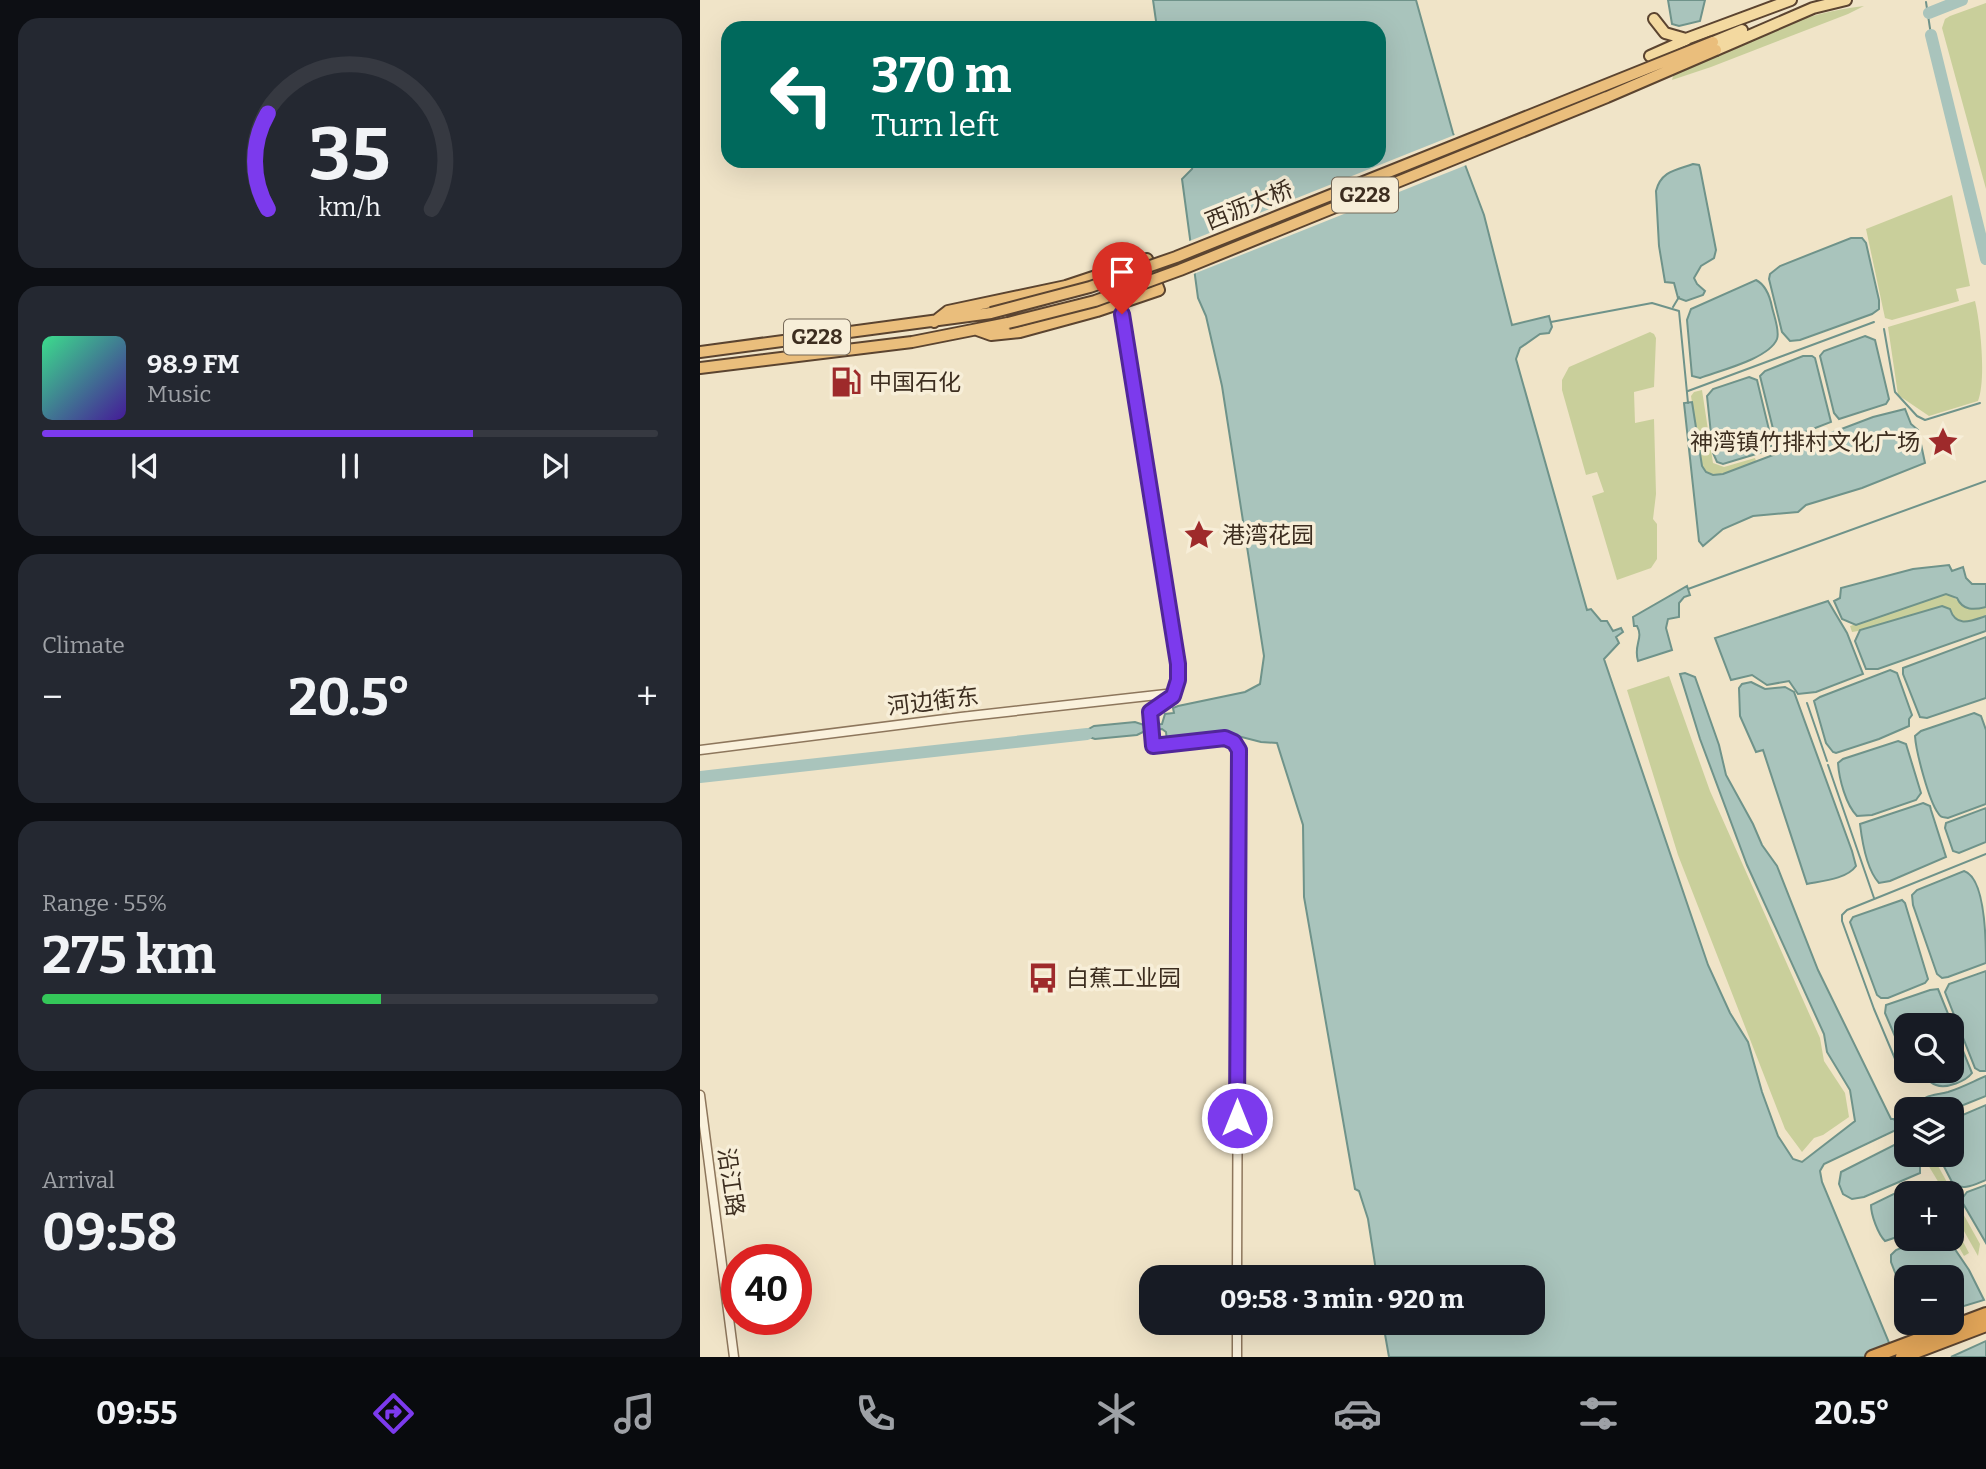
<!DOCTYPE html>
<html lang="en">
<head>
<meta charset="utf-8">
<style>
	:root { --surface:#171b24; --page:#242831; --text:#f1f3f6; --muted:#9ea1a6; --line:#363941; --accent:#7c3aed }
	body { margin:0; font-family:Bitter,"Noto Sans SC",serif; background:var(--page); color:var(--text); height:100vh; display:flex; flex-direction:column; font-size:26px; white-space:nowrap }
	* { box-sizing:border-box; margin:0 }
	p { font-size:23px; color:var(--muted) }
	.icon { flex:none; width:38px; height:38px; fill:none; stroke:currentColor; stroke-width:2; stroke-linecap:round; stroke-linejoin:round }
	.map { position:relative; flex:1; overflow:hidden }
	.sheet { display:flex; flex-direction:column; gap:18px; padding:18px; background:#0d0f14; width:700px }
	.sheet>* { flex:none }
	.guide { position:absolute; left:21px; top:21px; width:665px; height:147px; border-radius:21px; box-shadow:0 7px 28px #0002; background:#00695c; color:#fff; overflow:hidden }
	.buttons { position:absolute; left:1194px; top:1013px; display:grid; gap:14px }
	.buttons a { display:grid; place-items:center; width:70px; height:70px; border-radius:14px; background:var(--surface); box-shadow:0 7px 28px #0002; font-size:35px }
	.speed { position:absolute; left:21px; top:1244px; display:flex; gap:14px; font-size:35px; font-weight:700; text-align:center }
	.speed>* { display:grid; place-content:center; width:91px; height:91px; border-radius:50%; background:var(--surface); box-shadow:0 7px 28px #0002; line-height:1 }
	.speed .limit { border:10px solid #d22; background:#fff; color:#111 }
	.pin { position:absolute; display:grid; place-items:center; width:60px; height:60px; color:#fff; margin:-72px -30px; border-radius:50% 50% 50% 0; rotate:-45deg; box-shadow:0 0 7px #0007 }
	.pin .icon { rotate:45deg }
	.me { position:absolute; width:77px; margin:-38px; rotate:0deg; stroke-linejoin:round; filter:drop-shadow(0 0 5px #0008) }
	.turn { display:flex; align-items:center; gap:24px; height:147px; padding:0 35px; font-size:32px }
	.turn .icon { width:91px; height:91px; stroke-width:2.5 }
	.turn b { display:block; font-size:49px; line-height:60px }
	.big { font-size:52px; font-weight:700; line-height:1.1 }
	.sheet .tile { flex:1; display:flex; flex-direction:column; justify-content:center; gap:10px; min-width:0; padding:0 24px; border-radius:21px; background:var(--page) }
	.sheet .dial { align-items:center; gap:0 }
	.dial svg { height:182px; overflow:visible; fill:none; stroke:var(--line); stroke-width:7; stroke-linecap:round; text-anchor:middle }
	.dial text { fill:var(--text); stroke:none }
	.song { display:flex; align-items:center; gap:21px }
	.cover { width:84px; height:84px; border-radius:10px; background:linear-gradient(135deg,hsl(150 70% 55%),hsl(260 70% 35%)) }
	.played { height:7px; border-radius:4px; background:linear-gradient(90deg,var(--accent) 70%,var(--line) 70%) }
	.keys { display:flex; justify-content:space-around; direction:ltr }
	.heat { display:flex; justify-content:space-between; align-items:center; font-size:38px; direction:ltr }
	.charge { height:10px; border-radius:5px; background:linear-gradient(90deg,#34c759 55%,var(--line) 0) }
	.trip { position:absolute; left:439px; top:1265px; width:406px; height:70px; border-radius:21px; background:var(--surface); box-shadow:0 7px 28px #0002; font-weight:700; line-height:70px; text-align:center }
	.dock { display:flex; height:112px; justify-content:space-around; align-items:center; background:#090b0e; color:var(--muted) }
	.dock .icon { width:49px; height:49px }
	.dock .current { color:var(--accent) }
	.dock b { font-size:32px; color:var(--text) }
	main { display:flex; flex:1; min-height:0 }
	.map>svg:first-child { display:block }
	.green { fill:#c9cf9b }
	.water { fill:#a9c4bc; stroke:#6f938a; stroke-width:2 }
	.pier { fill:#f0e4c8 }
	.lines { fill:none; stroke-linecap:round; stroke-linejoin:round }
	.stream { stroke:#6f938a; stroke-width:2 }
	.river { stroke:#a9c4bc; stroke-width:12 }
	.tertiary-casing { stroke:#8d765c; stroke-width:11 }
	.primary-casing { stroke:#5b4430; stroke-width:14 }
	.trunk-casing { stroke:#5b4430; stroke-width:14 }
	.motorway-casing { stroke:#5b4430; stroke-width:16 }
	.tertiary { stroke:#faf1dc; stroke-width:8 }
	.primary { stroke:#f3d9a0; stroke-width:10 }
	.trunk { stroke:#eabe7c; stroke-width:10 }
	.motorway { stroke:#e0a458; stroke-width:12 }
	.trunk-bridge-casing { stroke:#5b4430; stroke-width:14; stroke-linecap:butt }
	.trunk-bridge { stroke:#eabe7c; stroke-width:10 }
	.route-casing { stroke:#51269a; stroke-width:18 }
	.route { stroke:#7c3aed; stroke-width:12 }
	.labels { text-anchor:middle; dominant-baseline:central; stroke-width:7; stroke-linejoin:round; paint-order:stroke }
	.shield { fill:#f7eed8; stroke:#756857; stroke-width:2 }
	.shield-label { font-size:21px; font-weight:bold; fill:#3d2e20 }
	.street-label { font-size:23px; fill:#3d2e20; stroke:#f7eed8 }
	.poi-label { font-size:23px; fill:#3d2e20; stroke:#f7eed8; text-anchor:start }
</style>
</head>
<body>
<main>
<section class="sheet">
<div class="tile dial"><svg viewBox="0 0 100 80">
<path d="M14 69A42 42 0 1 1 86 69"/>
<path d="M14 69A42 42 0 0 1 14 27" stroke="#7c3aed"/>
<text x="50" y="56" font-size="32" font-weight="700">35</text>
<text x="50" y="72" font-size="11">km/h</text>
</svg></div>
<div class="tile">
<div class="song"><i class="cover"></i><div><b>98.9 FM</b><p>Music</p></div></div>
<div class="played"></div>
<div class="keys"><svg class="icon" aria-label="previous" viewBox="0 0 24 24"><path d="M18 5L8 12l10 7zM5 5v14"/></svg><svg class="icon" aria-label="pause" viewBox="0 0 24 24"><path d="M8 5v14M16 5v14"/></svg><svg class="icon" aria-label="next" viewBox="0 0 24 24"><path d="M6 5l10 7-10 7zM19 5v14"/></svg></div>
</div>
<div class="tile"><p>Climate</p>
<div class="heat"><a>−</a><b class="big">20.5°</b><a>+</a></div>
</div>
<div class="tile"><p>Range · 55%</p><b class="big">275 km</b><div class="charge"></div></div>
<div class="tile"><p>Arrival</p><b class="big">09:58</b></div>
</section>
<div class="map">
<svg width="1286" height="1357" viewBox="0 0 1286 1357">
	<rect width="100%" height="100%" fill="#f0e4c8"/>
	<path class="green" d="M1286,3V189L1242,28L1245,19L1250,16Z
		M1164,6L1148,14L1011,67L972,80L974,73C1036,46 1096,13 1164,6Z
		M1252,195L1270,286L1256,289L1259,301L1192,320L1185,318L1166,229Z
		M1275,301C1281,326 1286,381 1278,401L1229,416L1198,395L1188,327Z
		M950,332L954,334L956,338L954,387L934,392L935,423L954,419L956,494L953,519L957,524V559L951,568L917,580L892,496L904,492L897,472L886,475L862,390V380L869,367Z
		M1002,390L1013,463L1024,467L1055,458L1056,461C1041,467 1023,479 1006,472L1002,466L991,396L994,392Z
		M1246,594C1265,601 1263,613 1286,607V616C1272,621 1264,626 1252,616L1152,632L1150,626Z
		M969,676L1010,791L1120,1038L1124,1061L1145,1093L1149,1117L1123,1135L1114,1138L1102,1152L1085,1129L978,855L927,690Z
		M1222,1155H1232L1253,1193H1245Z
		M1256,1201L1280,1244L1278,1256L1251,1208V1203Z
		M1251,1223H1253L1269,1253L1264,1256L1251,1233Z"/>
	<path class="water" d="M453,0H716L753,133L784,215L812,325L849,316L852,327L849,333L840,334L820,348L816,359L887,610L891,609L901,621H907L913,631L921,628L923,632L916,637L919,643L904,659L1008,965L1030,1013L1048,1042L1062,1092L1078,1136L1093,1159L1102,1162L1155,1121L1150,1090L1127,1052L1124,1034L1047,865L1000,739L980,674L985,673L995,677L1019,745L1026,775L1053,824L1062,845L1077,866L1118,970L1191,1119H1194L1198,1127L1196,1130L1124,1164L1120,1171L1122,1182L1195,1357H689L683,1323H833V1278L677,1277L668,1219L659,1191L655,1189L604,897L603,825L577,743L561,742L526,733L467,741L466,732L462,729L445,731L437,735L395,739L386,736L372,740L371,731H385L394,726L435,722L444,725L462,724L465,714L474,713L473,708L478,706L545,692L560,684L564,656L522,386L506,316L498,298L482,179L492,169L494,161H679V28H457Z
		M968,0H1005L1000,21L979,26L972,24Z
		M993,164L999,165L1000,168L1016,250L1014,258L1001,266L994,278L997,284L1005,291L1003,295L986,301L978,298L974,283L965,282L959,246L956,191C961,171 976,170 993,164Z
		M1151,238H1162L1166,243L1179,300V309L1172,314L1100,340L1090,341L1082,332L1069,279L1070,274L1080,266Z
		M1056,280C1066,285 1070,297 1072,307C1074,316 1080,331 1077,339C1069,359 1018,371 1000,378L992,376L987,320L991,309Z
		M1165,336L1175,340L1189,399L1186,404L1139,419L1134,413L1120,356L1124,351Z
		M1103,356H1112L1115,358L1131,422L1079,442L1075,437L1060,376L1065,371Z
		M1049,377L1057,380L1071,438V447L1066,451L1023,464L1017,462L1013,453L1007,396L1013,389Z
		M992,402L1002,466L1006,472L1013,475L1023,474L1173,417L1205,409L1211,424L1218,430L1225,463L1162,488L1106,505L1098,512L1053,516L1023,529L1003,546L999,541L984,403Z
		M1249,565L1252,571L1263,567L1266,578L1272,584H1286V607C1274,610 1263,611 1257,598L1246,594L1156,625L1142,619L1134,601L1140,598L1141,588L1213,569Z
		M987,586L990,595L984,597L979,603V617L968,619L966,628L972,650L938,661C933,644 944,639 937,626H934L933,617Z
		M1128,601L1147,633L1163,674L1116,692L1098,694L1089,681L1067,685L1052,675L1031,680L1015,638Z
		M1242,606L1250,609C1256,628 1271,621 1286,616V631L1178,669H1166L1155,641L1160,630Z
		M1286,637V698L1227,718L1220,717L1203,674V668Z
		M1190,670L1197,673L1212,715L1209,719V726L1179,739L1136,753L1133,752L1126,743L1114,701L1120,697Z
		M1051,682L1065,689L1085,687L1094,692L1152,851L1156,866C1147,879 1122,881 1107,884L1063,750L1056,752L1040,716L1039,688L1042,684Z
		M1274,713L1281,716L1286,730V804L1248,818C1243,817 1241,818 1238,813C1229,801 1216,752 1215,736L1221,731Z
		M1198,741L1206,744L1221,793L1216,800L1172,815L1157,816C1146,805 1139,779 1138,763L1143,759Z
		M1223,803L1230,806L1231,810L1246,857L1190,881L1179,883C1167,870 1162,841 1160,824Z
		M1286,808V842L1259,853L1253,851L1245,828L1246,823Z
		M1264,871C1286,878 1286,943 1286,963L1248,977L1242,978L1237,974L1213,905L1212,895L1217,890Z
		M1202,900L1205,903L1228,979L1225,983L1188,998H1181L1177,995L1150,922L1153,917Z
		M1286,971V1071H1280L1275,1068L1245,992L1249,984Z
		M1238,989L1272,1073C1266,1081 1247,1089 1236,1085C1229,1083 1223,1075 1217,1071H1251V1026H1206V1062L1185,1013L1186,1005L1230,990Z
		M1286,1076V1096L1251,1110L1214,1109C1226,1093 1232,1096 1248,1092C1261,1088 1274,1081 1286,1076Z
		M1286,1105V1180C1275,1184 1264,1191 1253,1184L1238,1155H1251V1120Z
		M1198,1143L1204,1145L1206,1155H1214L1220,1165V1173L1164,1197L1152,1199L1143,1194L1139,1184L1141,1172Z
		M1212,1185L1218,1187L1223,1193L1206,1194V1234L1185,1241C1178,1234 1171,1215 1171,1205Z
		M1286,1185V1243L1261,1200L1267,1192Z
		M1223,1239H1248L1269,1270L1284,1300L1251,1310V1278H1206V1301L1191,1262V1255L1196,1250Z
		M1286,1341V1357H1251Z"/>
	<path class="pier" d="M757,134L769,164L491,275L487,242Z"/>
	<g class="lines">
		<path class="stream" d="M1226,2L1231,35
			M973,307L979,297
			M851,322L952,303L979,311L988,403
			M1184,329L1195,392L1217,416L1225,420L1280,403
			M988,391L1174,322
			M988,589L1286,481
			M1107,703L1127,761
			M1128,765L1174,898
			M1218,1078L1209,1075L1198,1066L1174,1009L1142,921V915L1147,910L1286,854"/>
		<path class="river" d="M1229,13L1262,0
			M1231,35L1286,259
			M0,777L387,734"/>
		<g class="tertiary-casing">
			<path id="tertiary" d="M474,696L450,712L453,746L525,738L534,742L539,750L537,1278
				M0,750L261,717L475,693L478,680V664L422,314
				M0,1095L34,1357
				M537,1357V1323"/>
		</g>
		<g class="primary-casing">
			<path id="primary" d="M954,19L965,33L986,39L1091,0
				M1013,42L1042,30
				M1016,50L1113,8L1146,0
				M950,56L986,40"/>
		</g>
		<g class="trunk-casing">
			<path id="trunk" d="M234,322L248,311L366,286L447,259L459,290L397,311L320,332L291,335L277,330
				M0,352L291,313
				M0,368L212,342L308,323"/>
		</g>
		<g class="motorway-casing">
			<path id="motorway" d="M1172,1357L1286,1314
				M1202,1357L1286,1325"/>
		</g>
		<use href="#tertiary" class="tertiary"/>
		<use href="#primary" class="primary"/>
		<use href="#trunk" class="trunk"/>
		<use href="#motorway" class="motorway"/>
		<g class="trunk-bridge-casing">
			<path id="trunk-bridge" d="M291,313L390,287L476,257L1013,42
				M308,323L395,301L480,270L907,97L1016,50"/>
		</g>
		<use href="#trunk-bridge" class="trunk-bridge"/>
	</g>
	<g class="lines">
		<g class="route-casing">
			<path id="route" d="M422,314L478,664V680L473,696L450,712L453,746L525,738L534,742L539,750L537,1118"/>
		</g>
		<use href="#route" class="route"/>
	</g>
	<defs>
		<g id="fuel-bare" transform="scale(2.415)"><path d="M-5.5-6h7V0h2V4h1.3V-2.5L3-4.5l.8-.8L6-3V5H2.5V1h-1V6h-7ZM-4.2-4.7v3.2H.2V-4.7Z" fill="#9e2a2b" stroke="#f7eed8" stroke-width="2.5" paint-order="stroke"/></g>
		<g id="sight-bare" transform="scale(2.415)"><path d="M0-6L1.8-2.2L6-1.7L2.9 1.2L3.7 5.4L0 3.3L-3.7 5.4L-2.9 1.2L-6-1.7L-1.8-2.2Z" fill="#9e2a2b" stroke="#f7eed8" stroke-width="2.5" paint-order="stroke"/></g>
		<g id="bus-bare" transform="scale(2.415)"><path d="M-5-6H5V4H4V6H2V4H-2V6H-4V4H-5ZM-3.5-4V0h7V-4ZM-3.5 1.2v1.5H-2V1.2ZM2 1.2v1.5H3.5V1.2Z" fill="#9e2a2b" stroke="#f7eed8" stroke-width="2.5" paint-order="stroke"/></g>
	</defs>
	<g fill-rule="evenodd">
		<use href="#fuel-bare" x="146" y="382"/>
		<use href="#sight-bare" x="1243" y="442"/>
		<use href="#sight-bare" x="499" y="535"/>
		<use href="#bus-bare" x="343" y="978"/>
	</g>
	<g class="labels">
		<g class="shield">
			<rect x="632" y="177.5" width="66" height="35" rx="5"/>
			<rect x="84" y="319.5" width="66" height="35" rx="5"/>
		</g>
		<g class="shield-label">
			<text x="665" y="195">G228</text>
			<text x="117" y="337">G228</text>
		</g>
		<g class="street-label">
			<text transform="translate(549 205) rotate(-22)">西沥大桥</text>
			<text transform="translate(233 701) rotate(-7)">河边街东</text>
			<text transform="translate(31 1182) rotate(82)">沿江路</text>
		</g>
		<g class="poi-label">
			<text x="169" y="382">中国石化</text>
			<text x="1220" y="442" text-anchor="end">神湾镇竹排村文化广场</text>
			<text x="522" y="535">港湾花园</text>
			<text x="366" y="978">白蕉工业园</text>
		</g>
	</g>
</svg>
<div class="buttons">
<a><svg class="icon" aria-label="search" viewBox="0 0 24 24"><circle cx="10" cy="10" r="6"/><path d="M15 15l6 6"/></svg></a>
<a><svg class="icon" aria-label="layers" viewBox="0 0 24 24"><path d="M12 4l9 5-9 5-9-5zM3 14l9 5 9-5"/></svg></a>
<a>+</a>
<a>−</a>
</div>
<div class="speed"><div class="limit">40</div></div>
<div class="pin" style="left:422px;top:314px;background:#d93025"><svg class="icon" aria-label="arrive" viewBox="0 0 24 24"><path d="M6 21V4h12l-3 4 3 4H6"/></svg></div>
<svg class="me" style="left:537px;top:1118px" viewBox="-20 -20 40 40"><circle r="17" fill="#7c3aed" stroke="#fff" stroke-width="3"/><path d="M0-11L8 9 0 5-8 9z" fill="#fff"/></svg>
<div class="trip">09:58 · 3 min · 920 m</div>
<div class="guide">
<div class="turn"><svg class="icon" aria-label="left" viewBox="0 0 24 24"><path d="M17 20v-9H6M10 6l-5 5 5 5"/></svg><div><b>370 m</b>Turn left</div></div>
</div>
</div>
</main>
<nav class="dock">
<b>09:55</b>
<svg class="icon current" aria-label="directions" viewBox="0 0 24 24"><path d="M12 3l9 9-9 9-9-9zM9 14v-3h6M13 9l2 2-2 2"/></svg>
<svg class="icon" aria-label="music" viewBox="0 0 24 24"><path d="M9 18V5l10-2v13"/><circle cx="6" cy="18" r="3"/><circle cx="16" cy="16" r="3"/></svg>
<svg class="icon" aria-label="phone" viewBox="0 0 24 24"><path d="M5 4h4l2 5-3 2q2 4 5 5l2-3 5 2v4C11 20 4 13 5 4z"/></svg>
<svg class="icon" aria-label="climate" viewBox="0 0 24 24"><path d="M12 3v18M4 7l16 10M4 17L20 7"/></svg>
<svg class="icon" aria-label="car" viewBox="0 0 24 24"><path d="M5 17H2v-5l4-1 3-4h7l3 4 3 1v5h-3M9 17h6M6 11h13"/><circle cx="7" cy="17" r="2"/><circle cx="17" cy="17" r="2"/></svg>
<svg class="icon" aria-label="filters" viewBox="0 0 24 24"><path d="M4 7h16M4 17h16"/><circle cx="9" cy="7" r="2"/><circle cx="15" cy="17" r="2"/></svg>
<b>20.5°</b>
</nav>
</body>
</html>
